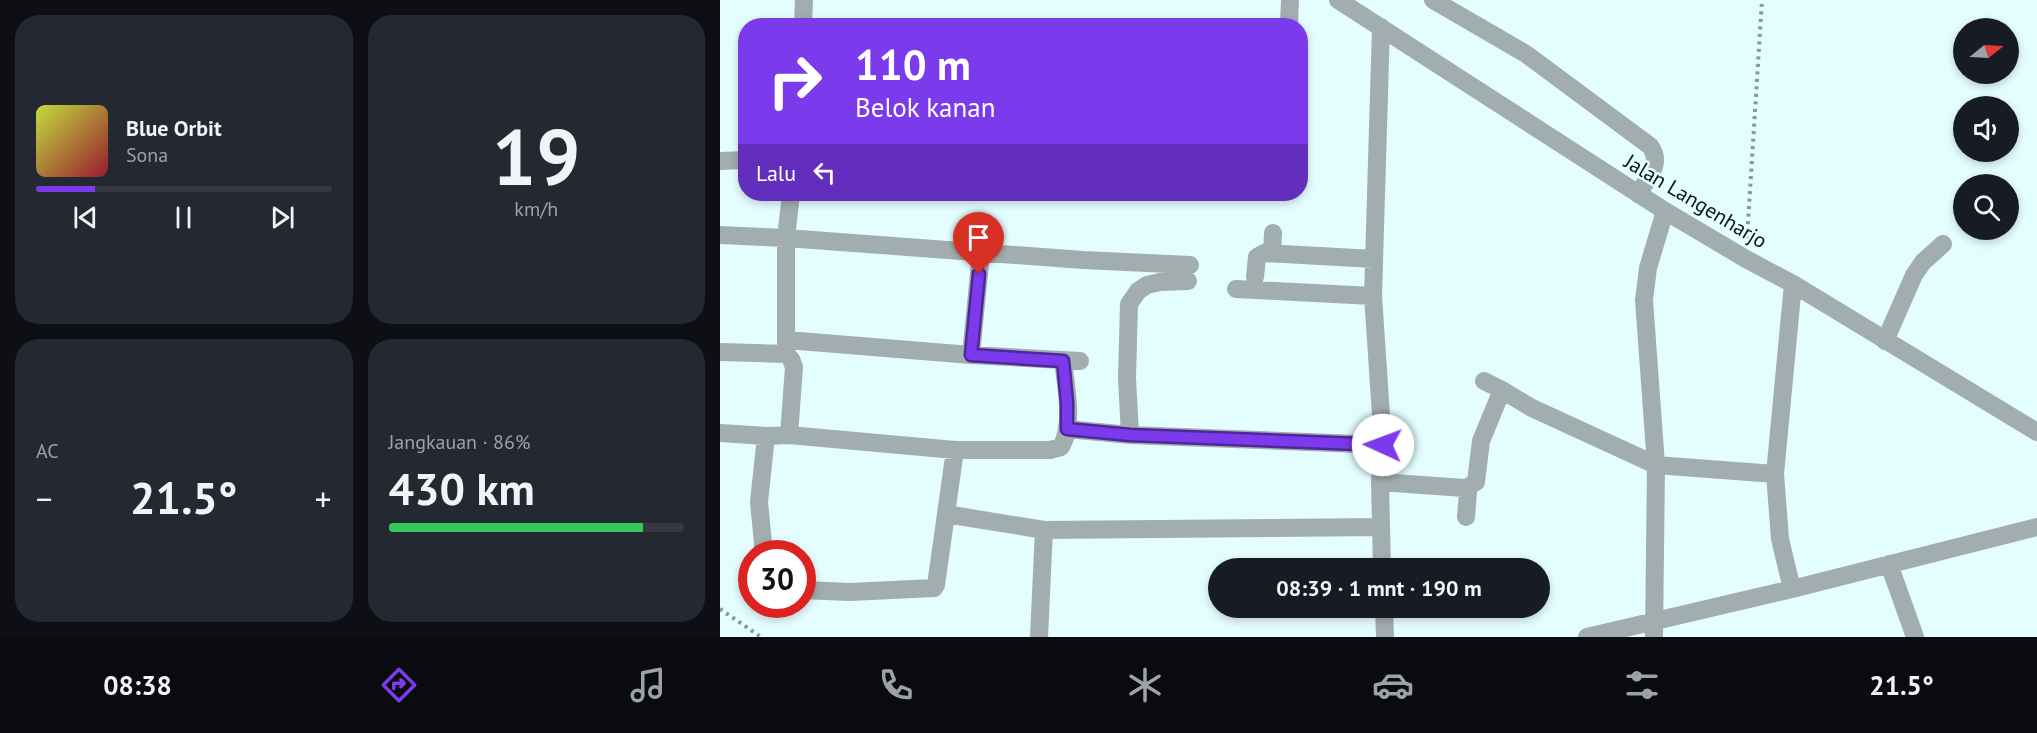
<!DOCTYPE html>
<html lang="id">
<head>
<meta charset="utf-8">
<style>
	:root { --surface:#171b24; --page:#242831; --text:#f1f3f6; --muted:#9ea1a6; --line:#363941; --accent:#7c3aed }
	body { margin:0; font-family:"PT Sans",sans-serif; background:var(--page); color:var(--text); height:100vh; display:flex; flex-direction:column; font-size:22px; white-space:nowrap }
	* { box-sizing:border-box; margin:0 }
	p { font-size:20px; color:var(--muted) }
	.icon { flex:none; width:33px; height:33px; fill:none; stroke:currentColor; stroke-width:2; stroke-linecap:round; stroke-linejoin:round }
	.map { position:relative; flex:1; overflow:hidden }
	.drawer { display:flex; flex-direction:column; gap:15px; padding:15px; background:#0d0f14; width:720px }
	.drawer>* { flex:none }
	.guide { position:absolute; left:18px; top:18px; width:570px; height:183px; border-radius:24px; box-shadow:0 3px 9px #0003; background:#7c3aed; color:#fff; overflow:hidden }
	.needle { width:39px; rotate:72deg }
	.buttons { position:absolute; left:1233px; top:18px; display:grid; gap:12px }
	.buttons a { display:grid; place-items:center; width:66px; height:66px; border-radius:50%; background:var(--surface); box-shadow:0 3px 9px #0003; font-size:30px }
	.speed { position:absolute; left:18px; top:540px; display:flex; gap:12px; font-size:30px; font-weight:700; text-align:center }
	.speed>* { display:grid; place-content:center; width:78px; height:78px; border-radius:50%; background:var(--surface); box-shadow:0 3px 9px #0003; line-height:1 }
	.speed .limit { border:9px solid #d22; background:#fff; color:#111 }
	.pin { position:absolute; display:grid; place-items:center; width:51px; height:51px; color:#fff; margin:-62px -26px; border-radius:50% 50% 50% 0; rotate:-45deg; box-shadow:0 0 6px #0007 }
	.pin .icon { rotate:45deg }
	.me { position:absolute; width:66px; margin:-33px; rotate:272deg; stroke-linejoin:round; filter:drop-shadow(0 0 4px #0008) }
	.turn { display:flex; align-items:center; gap:21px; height:126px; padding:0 18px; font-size:27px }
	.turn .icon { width:78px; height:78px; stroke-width:2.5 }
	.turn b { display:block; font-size:42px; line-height:51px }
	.then { display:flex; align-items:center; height:57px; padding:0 18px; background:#0003; gap:12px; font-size:22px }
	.big { font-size:45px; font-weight:800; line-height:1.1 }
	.drawer .widget { flex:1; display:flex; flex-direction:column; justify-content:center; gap:9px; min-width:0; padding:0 21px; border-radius:24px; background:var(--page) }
	.drawer .dial { align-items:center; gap:0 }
	.dial b { font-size:78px; line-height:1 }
	.song { display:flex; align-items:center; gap:18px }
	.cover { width:72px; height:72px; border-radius:9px; background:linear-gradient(135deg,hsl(70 70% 55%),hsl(350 70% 35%)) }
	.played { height:6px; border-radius:3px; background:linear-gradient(90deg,var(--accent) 20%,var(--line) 20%) }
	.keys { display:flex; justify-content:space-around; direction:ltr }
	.heat { display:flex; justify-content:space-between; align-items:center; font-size:33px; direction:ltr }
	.charge { height:9px; border-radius:4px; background:linear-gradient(90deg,#34c759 86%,var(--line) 0) }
	.drawer .tiles { flex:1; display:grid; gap:15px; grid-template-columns:repeat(2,1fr) }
	.trip { position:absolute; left:488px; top:558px; width:342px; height:60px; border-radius:30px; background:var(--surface); box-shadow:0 3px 9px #0003; font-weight:800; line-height:60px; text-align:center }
	.tab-bar { display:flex; height:96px; justify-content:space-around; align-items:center; background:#090b0e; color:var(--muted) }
	.tab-bar .icon { width:42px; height:42px }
	.tab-bar .selected { color:var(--accent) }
	.tab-bar b { font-size:27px; color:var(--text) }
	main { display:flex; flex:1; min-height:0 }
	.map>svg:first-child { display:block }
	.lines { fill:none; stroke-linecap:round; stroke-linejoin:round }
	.path { stroke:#859798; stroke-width:4; stroke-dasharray:3 4.5; stroke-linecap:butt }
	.minor { stroke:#a2adad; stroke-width:18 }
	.route-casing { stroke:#51269a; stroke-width:15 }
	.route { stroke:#7c3aed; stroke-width:10 }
	.labels { text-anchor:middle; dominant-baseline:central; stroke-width:5; stroke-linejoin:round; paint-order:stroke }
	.street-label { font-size:21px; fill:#0f1819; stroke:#e4feff }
</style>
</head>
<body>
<main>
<section class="drawer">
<div class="tiles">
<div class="widget">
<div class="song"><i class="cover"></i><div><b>Blue Orbit</b><p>Sona</p></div></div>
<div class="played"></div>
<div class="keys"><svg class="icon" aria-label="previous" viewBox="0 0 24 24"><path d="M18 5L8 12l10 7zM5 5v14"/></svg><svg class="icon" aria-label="pause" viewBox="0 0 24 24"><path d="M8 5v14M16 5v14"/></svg><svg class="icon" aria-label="next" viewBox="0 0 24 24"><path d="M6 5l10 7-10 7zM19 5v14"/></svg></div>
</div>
<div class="widget dial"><b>19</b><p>km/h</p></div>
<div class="widget"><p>AC</p>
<div class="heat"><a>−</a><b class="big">21.5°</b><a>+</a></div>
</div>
<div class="widget"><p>Jangkauan · 86%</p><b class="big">430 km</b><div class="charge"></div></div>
</div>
</section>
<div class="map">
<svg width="1317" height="637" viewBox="0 0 1317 637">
	<rect width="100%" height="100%" fill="#e4feff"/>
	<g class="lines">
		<path class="path" d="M1027,239L1042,0
			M0,609L41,637"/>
		<path class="minor" d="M618,0L945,211L1026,259L1073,284L1317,432
			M713,0L806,54L930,146C943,163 928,178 918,194
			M83,26L84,0
			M569,26L570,0
			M661,27L653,296L663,445L660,482L662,568
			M0,161L26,160
			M0,235L66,238L363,260L470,265
			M552,253L553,233
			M535,277L537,257L544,253L654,259
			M516,289L653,296
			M67,340L251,355L360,361
			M1165,341L1194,275L1203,262L1223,244
			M0,352L66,354
			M251,355L261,253
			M764,381L782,390
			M347,429L410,435L663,445
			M0,433L46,436L69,435L235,450H330L341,447C354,425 346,386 343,361
			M69,435L74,367L71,359L66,354V238L71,194
			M410,435L407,378L409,304L418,291L427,285L440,282L468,281
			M235,450L226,514L324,530L661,527
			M660,482L744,488L748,492L746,517
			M745,489L756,482L761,441L782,390L812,408L936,465L1055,474
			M44,554L39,502L46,436
			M1169,564L1195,637
			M1072,589L1060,539L1055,474L1073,284
			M82,590L130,592L214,588L216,585L226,514
			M664,608L665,637
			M319,637L324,530
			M867,637L1072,589L1317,527
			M934,637L936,465L924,300L928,268L945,211"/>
	</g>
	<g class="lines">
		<g class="route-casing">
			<path id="route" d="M259,274L251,355L343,361L347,402V429L410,435L663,445"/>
		</g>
		<use href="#route" class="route"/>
	</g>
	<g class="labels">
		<g class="street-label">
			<text transform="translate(976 201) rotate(31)">Jalan Langenharjo</text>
		</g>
	</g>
</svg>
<div class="buttons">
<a><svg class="needle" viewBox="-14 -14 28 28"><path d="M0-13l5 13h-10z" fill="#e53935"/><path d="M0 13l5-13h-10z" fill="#9ea1a6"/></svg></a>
<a><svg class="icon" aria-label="sound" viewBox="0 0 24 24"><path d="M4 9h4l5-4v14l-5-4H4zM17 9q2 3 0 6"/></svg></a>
<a><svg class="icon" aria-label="search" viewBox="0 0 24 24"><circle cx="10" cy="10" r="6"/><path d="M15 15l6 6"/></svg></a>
</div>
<div class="speed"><div class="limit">30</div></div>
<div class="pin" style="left:259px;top:274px;background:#d93025"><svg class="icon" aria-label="arrive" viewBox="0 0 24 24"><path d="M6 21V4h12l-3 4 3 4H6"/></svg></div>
<svg class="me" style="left:663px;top:445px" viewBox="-20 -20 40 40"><circle r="19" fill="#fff"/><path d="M0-13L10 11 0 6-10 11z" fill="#7c3aed"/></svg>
<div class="trip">08:39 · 1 mnt · 190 m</div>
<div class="guide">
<div class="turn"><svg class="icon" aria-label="right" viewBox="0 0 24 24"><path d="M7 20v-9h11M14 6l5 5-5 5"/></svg><div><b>110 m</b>Belok kanan</div></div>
<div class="then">Lalu<svg class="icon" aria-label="left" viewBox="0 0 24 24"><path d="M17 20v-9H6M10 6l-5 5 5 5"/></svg></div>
</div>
</div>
</main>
<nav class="tab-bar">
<b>08:38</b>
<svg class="icon selected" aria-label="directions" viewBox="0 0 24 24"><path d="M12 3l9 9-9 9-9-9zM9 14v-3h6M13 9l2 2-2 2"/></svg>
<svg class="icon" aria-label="music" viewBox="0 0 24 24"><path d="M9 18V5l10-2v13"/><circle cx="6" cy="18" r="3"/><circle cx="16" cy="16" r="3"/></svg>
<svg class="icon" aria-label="phone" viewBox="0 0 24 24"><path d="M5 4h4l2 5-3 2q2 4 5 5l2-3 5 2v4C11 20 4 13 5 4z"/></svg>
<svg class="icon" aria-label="climate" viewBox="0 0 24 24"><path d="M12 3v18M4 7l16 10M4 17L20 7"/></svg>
<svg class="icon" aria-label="car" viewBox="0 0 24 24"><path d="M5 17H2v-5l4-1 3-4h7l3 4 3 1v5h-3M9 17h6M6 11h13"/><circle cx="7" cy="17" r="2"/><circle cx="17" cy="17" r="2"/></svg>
<svg class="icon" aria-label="filters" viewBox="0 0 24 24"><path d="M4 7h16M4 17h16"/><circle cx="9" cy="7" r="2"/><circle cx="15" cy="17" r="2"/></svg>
<b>21.5°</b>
</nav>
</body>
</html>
